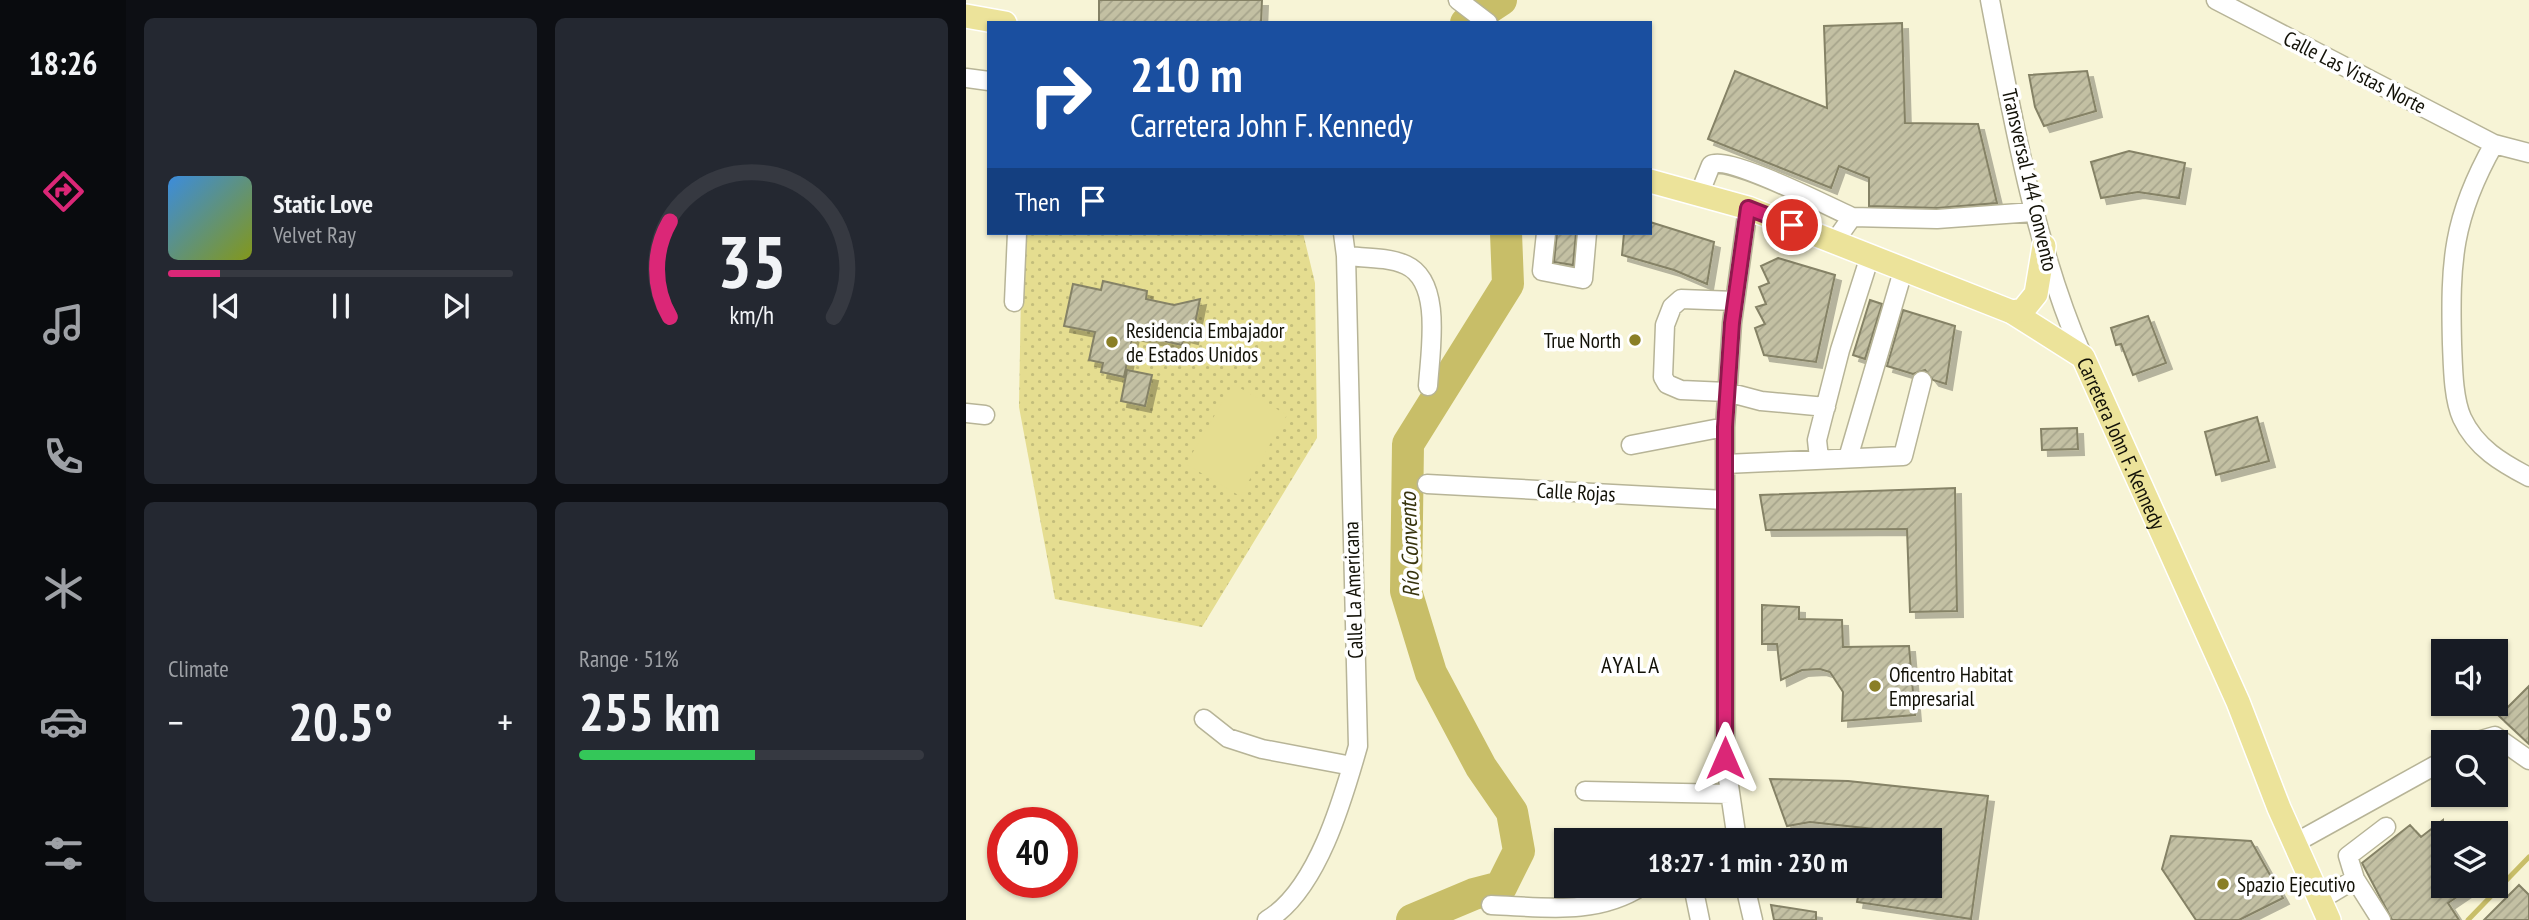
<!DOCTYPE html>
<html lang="en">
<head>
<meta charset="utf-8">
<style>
	:root { --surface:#171b24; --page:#242831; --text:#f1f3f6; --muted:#9ea1a6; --line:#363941; --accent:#db2777 }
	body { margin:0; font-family:"PT Sans Narrow",sans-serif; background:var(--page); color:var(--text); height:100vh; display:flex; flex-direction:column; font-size:26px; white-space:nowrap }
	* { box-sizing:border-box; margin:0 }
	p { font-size:23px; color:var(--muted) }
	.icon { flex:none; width:38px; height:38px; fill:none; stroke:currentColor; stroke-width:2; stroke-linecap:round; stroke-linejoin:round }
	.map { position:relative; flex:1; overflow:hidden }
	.sheet { display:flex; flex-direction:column; gap:18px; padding:18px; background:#0d0f14; width:840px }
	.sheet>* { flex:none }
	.top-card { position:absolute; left:21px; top:21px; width:665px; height:214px; border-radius:0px; box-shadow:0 2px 5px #0004; background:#1a4fa0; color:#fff; overflow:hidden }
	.buttons { position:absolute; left:1465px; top:639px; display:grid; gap:14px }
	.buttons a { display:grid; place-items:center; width:77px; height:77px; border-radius:0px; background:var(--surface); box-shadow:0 2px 5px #0004; font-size:35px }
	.speed { position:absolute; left:21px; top:807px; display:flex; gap:14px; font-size:35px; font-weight:700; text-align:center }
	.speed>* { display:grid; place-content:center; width:91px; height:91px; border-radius:50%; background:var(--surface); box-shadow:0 2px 5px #0004; line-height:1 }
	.speed .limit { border:10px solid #d22; background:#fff; color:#111 }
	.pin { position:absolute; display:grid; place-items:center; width:60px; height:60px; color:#fff; margin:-30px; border:4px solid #fff; border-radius:50%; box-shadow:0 2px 7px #0007 }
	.me { position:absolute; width:77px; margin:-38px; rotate:0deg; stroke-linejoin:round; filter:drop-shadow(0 0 5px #0008) }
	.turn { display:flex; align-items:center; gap:24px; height:147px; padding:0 28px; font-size:32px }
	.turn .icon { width:91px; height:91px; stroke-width:2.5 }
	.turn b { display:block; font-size:49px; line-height:60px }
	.then { display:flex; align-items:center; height:66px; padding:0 28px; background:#0003; gap:14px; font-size:26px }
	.big { font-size:52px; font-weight:700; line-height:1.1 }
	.sheet .card { flex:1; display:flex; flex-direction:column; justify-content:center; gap:10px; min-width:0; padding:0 24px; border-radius:10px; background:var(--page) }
	.sheet .dial { align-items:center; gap:0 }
	.dial svg { height:182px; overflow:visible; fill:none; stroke:var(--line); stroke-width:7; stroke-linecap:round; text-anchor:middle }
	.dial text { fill:var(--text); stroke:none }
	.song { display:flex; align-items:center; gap:21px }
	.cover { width:84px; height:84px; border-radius:10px; background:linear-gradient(135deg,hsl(210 70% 55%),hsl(70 70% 35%)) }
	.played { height:7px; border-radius:4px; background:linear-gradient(90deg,var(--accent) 15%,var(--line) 15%) }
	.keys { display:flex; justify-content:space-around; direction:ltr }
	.heat { display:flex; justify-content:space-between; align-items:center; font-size:38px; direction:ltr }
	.charge { height:10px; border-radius:5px; background:linear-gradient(90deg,#34c759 51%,var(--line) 0) }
	.sheet .tiles { flex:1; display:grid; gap:18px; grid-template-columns:repeat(2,1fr) }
	.trip { position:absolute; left:588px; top:828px; width:388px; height:70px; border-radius:0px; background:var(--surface); box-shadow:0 2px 5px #0004; font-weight:700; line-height:70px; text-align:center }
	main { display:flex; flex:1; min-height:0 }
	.tab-bar { display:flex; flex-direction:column; width:126px; justify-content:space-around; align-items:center; background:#090b0e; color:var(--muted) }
	.tab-bar .icon { width:49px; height:49px }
	.tab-bar .on { color:var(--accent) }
	.tab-bar b { font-size:32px; color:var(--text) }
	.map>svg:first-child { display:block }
	.garden { fill:url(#garden-dots); fill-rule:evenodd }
	.pitch { fill:#e5dd90 }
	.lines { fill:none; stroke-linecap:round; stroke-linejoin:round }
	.stream { stroke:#c8be68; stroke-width:5 }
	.river { stroke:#c8be68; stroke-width:32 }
	.building { fill:url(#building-hatch); stroke:#858266; stroke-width:2; filter:url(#shadow) }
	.minor-casing { stroke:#b7b497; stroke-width:21 }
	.major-casing { stroke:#fff; stroke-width:26 }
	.minor { stroke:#fff; stroke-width:18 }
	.major { stroke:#ece39a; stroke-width:23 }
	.route-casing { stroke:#8e194d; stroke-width:18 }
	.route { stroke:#db2777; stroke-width:12 }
	.poi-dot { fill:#8a7f26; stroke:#fff; stroke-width:2.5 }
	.labels { text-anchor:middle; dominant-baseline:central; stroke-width:7; stroke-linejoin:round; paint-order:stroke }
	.street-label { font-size:21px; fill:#121107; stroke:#fff }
	.poi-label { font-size:21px; fill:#121107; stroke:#fff; text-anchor:start }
	.water-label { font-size:23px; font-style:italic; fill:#37330d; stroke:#fff }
	.neighbourhood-label { font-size:23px; letter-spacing:2px; fill:#121107; stroke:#fff }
</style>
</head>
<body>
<main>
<nav class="tab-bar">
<b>18:26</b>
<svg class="icon on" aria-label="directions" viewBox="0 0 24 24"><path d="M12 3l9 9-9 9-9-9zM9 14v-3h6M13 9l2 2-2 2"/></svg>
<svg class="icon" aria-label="music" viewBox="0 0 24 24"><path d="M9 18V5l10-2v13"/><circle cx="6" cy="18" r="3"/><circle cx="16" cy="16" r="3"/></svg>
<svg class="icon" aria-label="phone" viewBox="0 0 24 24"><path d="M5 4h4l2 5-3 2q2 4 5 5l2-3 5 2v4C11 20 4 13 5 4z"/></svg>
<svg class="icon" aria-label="climate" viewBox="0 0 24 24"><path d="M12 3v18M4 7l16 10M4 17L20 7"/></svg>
<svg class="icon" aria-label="car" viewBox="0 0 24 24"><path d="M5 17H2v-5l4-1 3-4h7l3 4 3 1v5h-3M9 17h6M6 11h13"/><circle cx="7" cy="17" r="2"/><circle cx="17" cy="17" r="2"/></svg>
<svg class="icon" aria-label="filters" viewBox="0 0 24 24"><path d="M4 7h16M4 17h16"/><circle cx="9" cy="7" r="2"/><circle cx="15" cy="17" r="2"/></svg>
</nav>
<section class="sheet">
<div class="tiles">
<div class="card">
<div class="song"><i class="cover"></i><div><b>Static Love</b><p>Velvet Ray</p></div></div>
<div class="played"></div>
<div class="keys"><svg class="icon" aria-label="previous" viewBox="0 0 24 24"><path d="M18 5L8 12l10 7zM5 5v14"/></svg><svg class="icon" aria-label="pause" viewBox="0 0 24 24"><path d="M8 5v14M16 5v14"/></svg><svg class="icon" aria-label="next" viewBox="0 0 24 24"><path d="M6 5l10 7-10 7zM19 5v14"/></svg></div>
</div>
<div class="card dial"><svg viewBox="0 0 100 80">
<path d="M14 69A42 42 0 1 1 86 69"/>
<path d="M14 69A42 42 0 0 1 14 27" stroke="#db2777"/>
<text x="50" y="56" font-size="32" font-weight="700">35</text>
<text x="50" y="72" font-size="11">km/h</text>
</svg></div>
<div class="card"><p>Climate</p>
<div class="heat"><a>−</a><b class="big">20.5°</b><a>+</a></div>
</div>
<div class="card"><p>Range · 51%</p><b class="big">255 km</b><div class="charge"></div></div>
</div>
</section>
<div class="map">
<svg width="1563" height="920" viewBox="0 0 1563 920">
	<defs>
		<pattern id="garden-dots" width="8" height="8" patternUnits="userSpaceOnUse" patternTransform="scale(1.75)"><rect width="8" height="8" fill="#e5dd90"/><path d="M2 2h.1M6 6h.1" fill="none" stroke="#c3bd7b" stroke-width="1.8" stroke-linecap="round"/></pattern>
		<pattern id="building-hatch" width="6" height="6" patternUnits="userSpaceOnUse" patternTransform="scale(1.75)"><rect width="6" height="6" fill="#c3c0a3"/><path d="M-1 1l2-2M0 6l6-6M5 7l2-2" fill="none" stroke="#a6a48b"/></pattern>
		<filter id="shadow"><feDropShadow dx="6" dy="6" stdDeviation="0" flood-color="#0004"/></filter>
	</defs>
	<rect width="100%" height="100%" fill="#f7f4d6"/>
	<path class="garden" d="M56,233H337L349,283L351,438L236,627L89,599L53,407ZM137,281L181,291L180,299L208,305L234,300L225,338L167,334L159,369L186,375L179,406L155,401L160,378L135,372L137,363L123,360L129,332L98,325L107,284L135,290Z"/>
	<path class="pitch" d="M267,384L321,415L274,496L220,464Z"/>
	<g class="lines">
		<path class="stream" d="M1502,920L1563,857"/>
		<path class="river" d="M500,23L535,0
			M446,920L508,894L535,887L553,851L546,812L515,767L465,673L440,591L442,444L542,284L540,233"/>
	</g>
	<path class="building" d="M133,0H296L295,23H142L133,21Z
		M936,23L939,123L1012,124L1031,203L971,208L903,206V178L873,166L865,188L742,139L769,71L861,108L858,26Z
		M1121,71L1130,111L1078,126L1069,107L1063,75Z
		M1163,151L1219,163L1213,198L1172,192L1135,198L1125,162Z
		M684,222L748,242L741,284L708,270L656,255L658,233H684Z
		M591,233H610L607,265L588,262Z
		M812,258L869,275L850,362L798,355L789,328L799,324L790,307L800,304L793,287L803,283L795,266Z
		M137,281L181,291L180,299L208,305L234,299L226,338L218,336L216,345L167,334L158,377L135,372L137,363L123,360L129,332L98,326L107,284L135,290Z
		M904,300L916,304L899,359L887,355Z
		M937,310L989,326L980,384L967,380L959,370L947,374L921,366Z
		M1182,316L1200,363L1167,375L1155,344L1150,345L1145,328Z
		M161,370L186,375L179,406L155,401Z
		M1291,417L1303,461L1250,475L1239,432Z
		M1111,428L1112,449L1076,450L1075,429Z
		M989,488L991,611L944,612L941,529L800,530L794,495Z
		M796,605L833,607V619L876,620L877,647L943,646L949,715L876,721L877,692L864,672L854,669L836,670L815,680L811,644H796Z
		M1563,686V744L1533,716Z
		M804,779L882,781L1022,796L1005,919L891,902L894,886H964V840H934L935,832L844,822L821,826Z
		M1477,820V886H1507L1482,903L1493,920H1426L1396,863L1444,825L1455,837Z
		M1205,836L1285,841L1317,898L1273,920H1230L1196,869Z
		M1553,885L1563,895V920H1518Z
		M805,905L850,912V920H808Z"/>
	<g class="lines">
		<g class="minor-casing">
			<path id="minor" d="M492,0L522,23
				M1024,0C1047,120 1068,244 1117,357
				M1250,0L1528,144C1486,218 1484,262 1486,344C1487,366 1487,398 1496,418C1510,448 1536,463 1563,477
				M0,78L23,81
				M1528,144L1563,153
				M733,195L745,165C762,155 864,207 886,217
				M580,233L576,271L617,279L621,233
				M869,241L886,217L971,219L1067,212
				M380,256C399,258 422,257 440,265C477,282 464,352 462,386
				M769,301L715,299L706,307L699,325L697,377L701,384L715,390L761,392L795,401L860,407
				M48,302L51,233
				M0,413L19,415
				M665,445L759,427
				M853,458L851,440L874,350L904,256
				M882,458L937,271
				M759,464L937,456L956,381
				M461,484L759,500
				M238,719L262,738L296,749L386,766
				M1508,742L1529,736L1563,760
				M619,791L764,794
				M771,840L759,758V427L766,323L782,208
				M1329,843L1477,761
				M1389,879L1382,856L1420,827
				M727,886L734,920
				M779,886L787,920
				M1354,900L1389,879L1415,920
				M525,905C577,907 630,916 676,886
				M301,920C351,891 377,799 392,746L380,256L377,233"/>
		</g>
		<g class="major-casing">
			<g id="major">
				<path d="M0,16L39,23"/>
				<path id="s1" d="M684,181L782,208L1046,312L1117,357L1272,702L1313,808L1363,920"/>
				<path d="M1046,312L1057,310L1070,294L1078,246"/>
			</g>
		</g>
		<use href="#minor" class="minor"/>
		<use href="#major" class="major"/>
	</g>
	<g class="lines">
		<g class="route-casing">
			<path id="route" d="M759,758V427L766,323L782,208L826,225"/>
		</g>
		<use href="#route" class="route"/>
	</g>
	<g class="poi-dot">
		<circle cx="669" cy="340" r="7"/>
		<circle cx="146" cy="342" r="7"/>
		<circle cx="909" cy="686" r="7"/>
		<circle cx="1257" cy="884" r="7"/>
	</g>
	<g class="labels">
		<g class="street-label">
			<text transform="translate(1389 72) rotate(27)">Calle Las Vistas Norte</text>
			<text transform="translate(1064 180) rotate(77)">Transversal 144 Convento</text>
			<text stroke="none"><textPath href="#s1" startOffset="564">Carretera John F. Kennedy</textPath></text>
			<text transform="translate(610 492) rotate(3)">Calle Rojas</text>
			<text transform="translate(387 590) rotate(-92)">Calle La Americana</text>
		</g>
		<g class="poi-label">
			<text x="160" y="330">Residencia Embajador<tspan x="160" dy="24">de Estados Unidos</tspan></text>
			<text x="655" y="340" text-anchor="end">True North</text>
			<text x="923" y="674">Oficentro Habitat<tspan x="923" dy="24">Empresarial</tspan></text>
			<text x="1271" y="884">Spazio Ejecutivo</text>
		</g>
		<g class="water-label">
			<text transform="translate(443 545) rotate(-92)">Río Convento</text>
		</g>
		<g class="neighbourhood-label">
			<text x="665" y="664">AYALA</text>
		</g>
	</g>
</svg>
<div class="buttons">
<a><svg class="icon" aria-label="sound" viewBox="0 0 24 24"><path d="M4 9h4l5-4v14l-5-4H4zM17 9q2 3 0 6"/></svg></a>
<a><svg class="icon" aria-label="search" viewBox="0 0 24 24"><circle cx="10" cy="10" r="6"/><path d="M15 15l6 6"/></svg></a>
<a><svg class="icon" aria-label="layers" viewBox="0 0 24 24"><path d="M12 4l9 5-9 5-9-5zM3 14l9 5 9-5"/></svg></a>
</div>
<div class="speed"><div class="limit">40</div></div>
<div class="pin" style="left:826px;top:225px;background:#d93025"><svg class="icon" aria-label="arrive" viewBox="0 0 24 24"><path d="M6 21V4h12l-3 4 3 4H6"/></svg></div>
<svg class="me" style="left:759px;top:758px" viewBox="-20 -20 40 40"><path d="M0-17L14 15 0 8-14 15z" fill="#db2777" stroke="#fff" stroke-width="4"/></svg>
<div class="trip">18:27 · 1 min · 230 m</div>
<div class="top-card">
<div class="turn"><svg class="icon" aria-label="right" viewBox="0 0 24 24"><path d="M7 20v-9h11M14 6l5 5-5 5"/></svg><div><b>210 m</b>Carretera John F. Kennedy</div></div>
<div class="then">Then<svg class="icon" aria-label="arrive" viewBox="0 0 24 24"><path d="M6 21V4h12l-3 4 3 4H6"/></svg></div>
</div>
</div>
</main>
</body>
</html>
